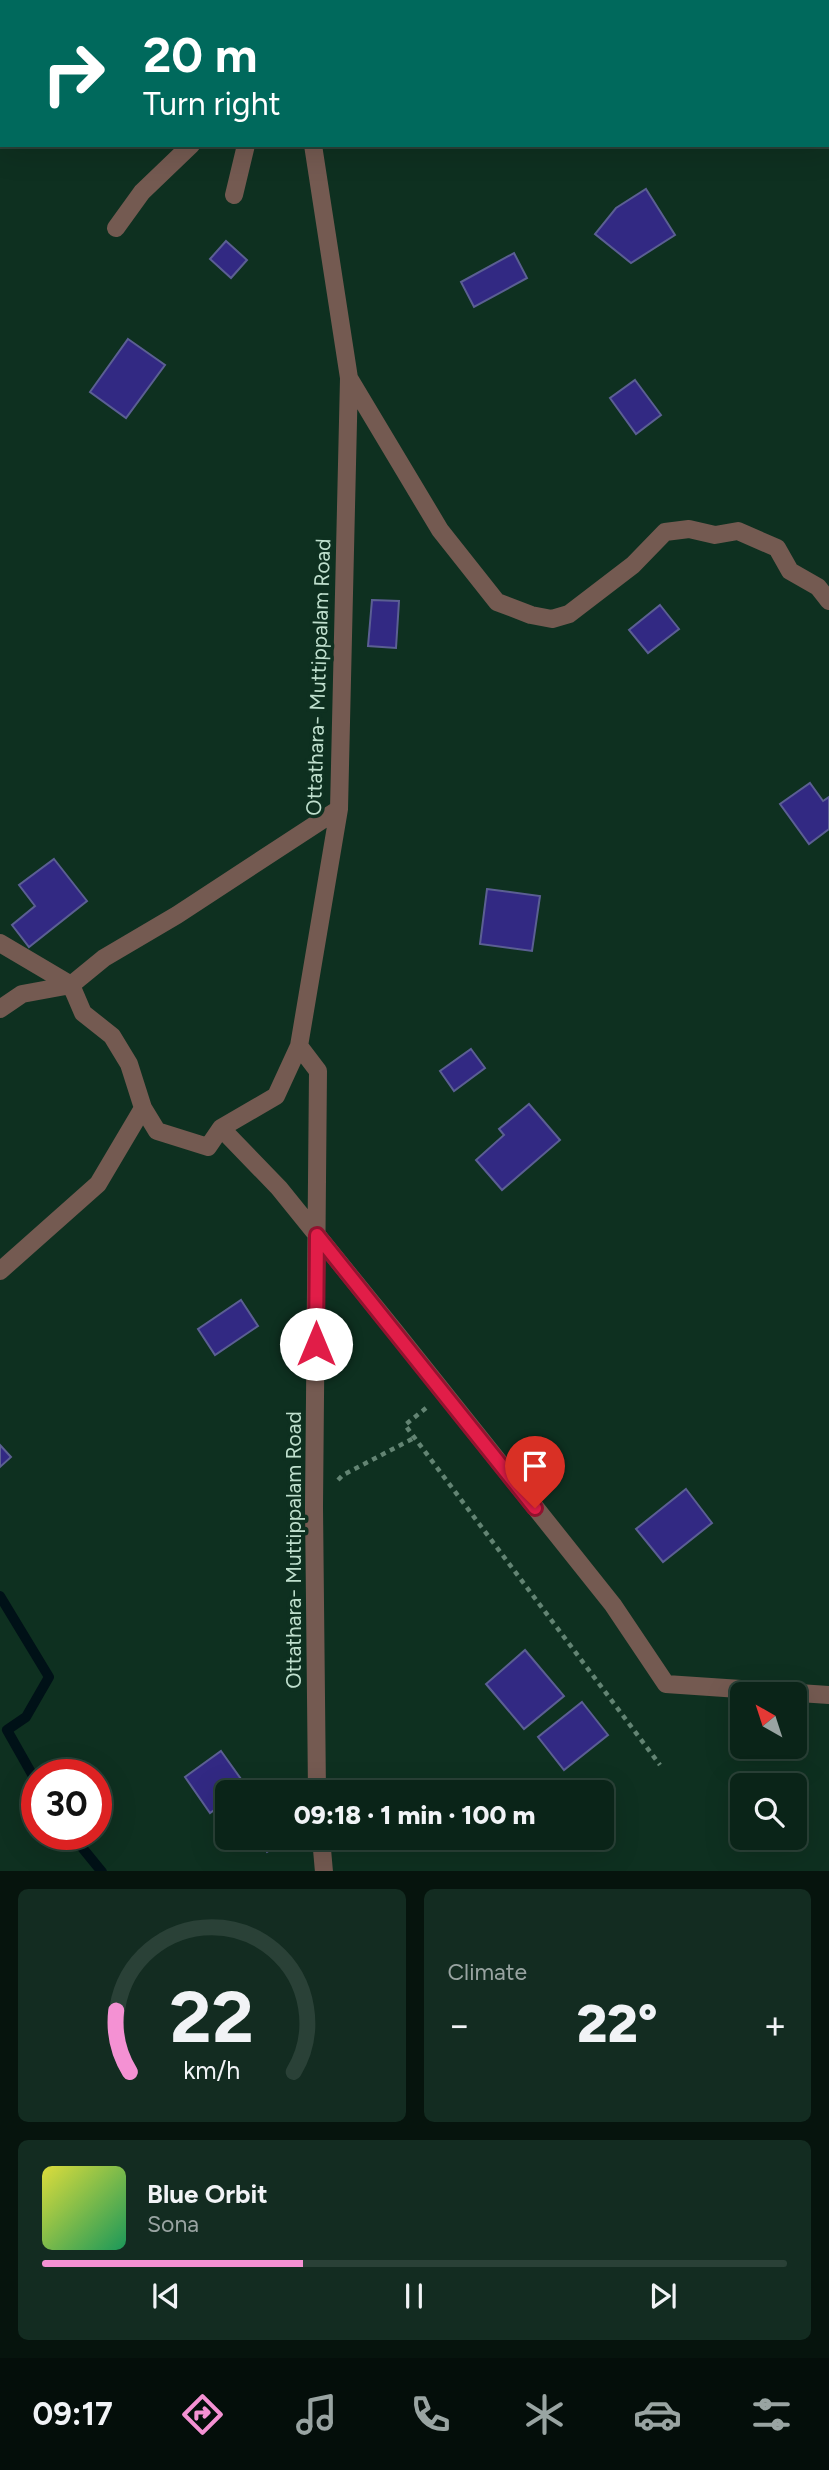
<!DOCTYPE html>
<html lang="en">
<head>
<meta charset="utf-8">
<style>
	:root { --surface:#0a2418; --page:#132c21; --text:#f1f3f6; --muted:#99a4a2; --line:#2a4137; --accent:#f491d3 }
	body { margin:0; font-family:Figtree,sans-serif; background:var(--page); color:var(--text); height:100vh; display:flex; flex-direction:column; font-size:26px; white-space:nowrap }
	* { box-sizing:border-box; margin:0 }
	p { font-size:23px; color:var(--muted) }
	.icon { flex:none; width:38px; height:38px; fill:none; stroke:currentColor; stroke-width:2; stroke-linecap:round; stroke-linejoin:round }
	.map { position:relative; height:1871px; overflow:hidden }
	.side { display:flex; flex-direction:column; gap:18px; padding:18px; background:#06140d; flex:1 }
	.side>* { flex:none }
	.hud { position:absolute; left:0px; top:0px; width:830px; height:147px; box-shadow:0 7px 28px #0002,0 0 0 2px var(--line); background:#00695c; color:#fff; overflow:hidden }
	.needle { width:46px; rotate:321deg }
	.tools { position:absolute; left:730px; top:1682px; display:grid; gap:14px }
	.tools a { display:grid; place-items:center; width:77px; height:77px; border-radius:10px; background:var(--surface); box-shadow:0 7px 28px #0002,0 0 0 2px var(--line); font-size:35px }
	.speed { position:absolute; left:21px; top:1759px; display:flex; gap:14px; font-size:35px; font-weight:700; text-align:center }
	.speed>* { display:grid; place-content:center; width:91px; height:91px; border-radius:50%; background:var(--surface); box-shadow:0 7px 28px #0002,0 0 0 2px var(--line); line-height:1 }
	.speed .limit { border:10px solid #d22; background:#fff; color:#111 }
	.pin { position:absolute; display:grid; place-items:center; width:60px; height:60px; color:#fff; margin:-72px -30px; border-radius:50% 50% 50% 0; rotate:-45deg; box-shadow:0 0 7px #0007 }
	.pin .icon { rotate:45deg }
	.me { position:absolute; width:77px; margin:-38px; rotate:0deg; stroke-linejoin:round; filter:drop-shadow(0 0 5px #0008) }
	.turn { display:flex; align-items:center; gap:24px; height:147px; padding:0 28px; font-size:32px }
	.turn .icon { width:91px; height:91px; stroke-width:2.5 }
	.turn b { display:block; font-size:49px; line-height:60px }
	.big { font-size:52px; font-weight:800; line-height:1.1 }
	.side .tile { flex:1; display:flex; flex-direction:column; justify-content:center; gap:10px; min-width:0; padding:0 24px; border-radius:10px; background:var(--page) }
	.side .dial { align-items:center; gap:0 }
	.dial svg { height:182px; overflow:visible; fill:none; stroke:var(--line); stroke-width:7; stroke-linecap:round; text-anchor:middle }
	.dial text { fill:var(--text); stroke:none }
	.song { display:flex; align-items:center; gap:21px }
	.cover { width:84px; height:84px; border-radius:10px; background:linear-gradient(135deg,hsl(60 70% 55%),hsl(150 70% 35%)) }
	.played { height:7px; border-radius:4px; background:linear-gradient(90deg,var(--accent) 35%,var(--line) 35%) }
	.keys { display:flex; justify-content:space-around; direction:ltr }
	.heat { display:flex; justify-content:space-between; align-items:center; font-size:38px; direction:ltr }
	.side .tiles { flex:1; display:grid; gap:18px; grid-template-columns:1fr 1fr }
	.tile:last-child { grid-column:span 2 }
	.trip { position:absolute; left:215px; top:1780px; width:399px; height:70px; border-radius:10px; background:var(--surface); box-shadow:0 7px 28px #0002,0 0 0 2px var(--line); font-weight:800; line-height:70px; text-align:center }
	.dock { display:flex; height:112px; justify-content:space-around; align-items:center; background:#040e0a; color:var(--muted) }
	.dock .icon { width:49px; height:49px }
	.dock .active { color:var(--accent) }
	.dock b { font-size:32px; color:var(--text) }
	.map>svg:first-child { display:block }
	.lines { fill:none; stroke-linecap:round; stroke-linejoin:round }
	.stream { stroke:#001117; stroke-width:10 }
	.building { fill:#322983; stroke:#5b5f93; stroke-width:2 }
	.path { stroke:#638473; stroke-width:4.5; stroke-dasharray:5 5; stroke-linecap:butt }
	.minor { stroke:#745a51; stroke-width:18 }
	.route-casing { stroke:#92132f; stroke-width:18 }
	.route { stroke:#e11d48; stroke-width:12 }
	.labels { text-anchor:middle; dominant-baseline:central; stroke-width:7; stroke-linejoin:round; paint-order:stroke }
	.street-label { font-size:21px; fill:#bfdfcd; stroke:#0e3020 }
</style>
</head>
<body>
<div class="map">
<svg width="829" height="1872" viewBox="0 0 829 1872">
	<rect width="100%" height="100%" fill="#0e3020"/>
	<g class="lines">
		<path class="stream" d="M0,1596L49,1677L26,1717L7,1730L37,1783
			M71,1834L102,1872"/>
	</g>
	<path class="building" d="M16,0H76L77,2H17Z
		M646,189L675,235L631,263L595,234L616,208Z
		M226,241L247,260L231,278L210,259Z
		M514,253L527,278L474,307L461,282Z
		M128,339L165,365L126,418L90,392Z
		M635,380L661,415L636,434L610,398Z
		M372,600L399,601L396,648L368,646Z
		M660,605L679,629L648,653L629,630Z
		M810,783L823,801L829,797V829L809,844L780,804Z
		M54,859L87,901L29,947L12,925L35,906L19,885Z
		M487,889L540,896L532,951L480,944Z
		M471,1049L485,1068L454,1091L440,1071Z
		M529,1104L560,1140L502,1190L476,1160L504,1135L499,1129Z
		M241,1300L258,1326L215,1355L198,1329Z
		M0,1445L11,1457L0,1467Z
		M686,1489L712,1523L663,1562L636,1529Z
		M525,1650L564,1696L524,1729L486,1684Z
		M582,1702L608,1735L564,1770L538,1737Z
		M221,1751L246,1786L239,1792H228V1800L210,1813L185,1777Z
		M258,1838H290L267,1852Z"/>
	<g class="lines">
		<path class="path" d="M426,1408L405,1425L660,1765
			M338,1480L343,1475L414,1438"/>
		<path class="minor" d="M326,2L327,0
			M313,145L349,378L339,809L299,1046L318,1071L314,1507L317,1792
			M234,195L246,145
			M116,228L142,192L191,145
			M349,378L440,530L497,602L531,615L552,619L569,614L633,565L665,532L689,529L715,535L738,531L777,548L790,571L818,587L829,601
			M0,943L71,985L22,994L0,1009
			M143,1108L157,1131L208,1147L221,1128L276,1096L299,1046
			M221,1128L279,1188L393,1329L613,1605L666,1684L829,1695
			M0,1271L98,1184L143,1108L129,1064L112,1036L83,1013L71,985L104,958L177,915L339,809
			M321,1838L324,1872"/>
	</g>
	<g class="lines">
		<g class="route-casing">
			<path id="route" d="M316,1344L317,1235L535,1508"/>
		</g>
		<use href="#route" class="route"/>
	</g>
	<g class="labels">
		<g class="street-label">
			<text transform="translate(318 677) rotate(-88)">Ottathara- Muttippalam Road</text>
			<text transform="translate(293 1550) rotate(-90)">Ottathara- Muttippalam Road</text>
		</g>
	</g>
</svg>
<div class="tools">
<a><svg class="needle" viewBox="-14 -14 28 28"><path d="M0-13l5 13h-10z" fill="#e53935"/><path d="M0 13l5-13h-10z" fill="#99a4a2"/></svg></a>
<a><svg class="icon" aria-label="search" viewBox="0 0 24 24"><circle cx="10" cy="10" r="6"/><path d="M15 15l6 6"/></svg></a>
</div>
<div class="speed"><div class="limit">30</div></div>
<div class="pin" style="left:535px;top:1508px;background:#d93025"><svg class="icon" aria-label="arrive" viewBox="0 0 24 24"><path d="M6 21V4h12l-3 4 3 4H6"/></svg></div>
<svg class="me" style="left:316px;top:1344px" viewBox="-20 -20 40 40"><circle r="19" fill="#fff"/><path d="M0-13L10 11 0 6-10 11z" fill="#e11d48"/></svg>
<div class="trip">09:18 · 1 min · 100 m</div>
<div class="hud">
<div class="turn"><svg class="icon" aria-label="right" viewBox="0 0 24 24"><path d="M7 20v-9h11M14 6l5 5-5 5"/></svg><div><b>20 m</b>Turn right</div></div>
</div>
</div>
<section class="side">
<div class="tiles">
<div class="tile dial"><svg viewBox="0 0 100 80">
<path d="M14 69A42 42 0 1 1 86 69"/>
<path d="M14 69A42 42 0 0 1 8 42" stroke="#f491d3"/>
<text x="50" y="56" font-size="32" font-weight="700">22</text>
<text x="50" y="72" font-size="11">km/h</text>
</svg></div>
<div class="tile"><p>Climate</p>
<div class="heat"><a>−</a><b class="big">22°</b><a>+</a></div>
</div>
<div class="tile">
<div class="song"><i class="cover"></i><div><b>Blue Orbit</b><p>Sona</p></div></div>
<div class="played"></div>
<div class="keys"><svg class="icon" aria-label="previous" viewBox="0 0 24 24"><path d="M18 5L8 12l10 7zM5 5v14"/></svg><svg class="icon" aria-label="pause" viewBox="0 0 24 24"><path d="M8 5v14M16 5v14"/></svg><svg class="icon" aria-label="next" viewBox="0 0 24 24"><path d="M6 5l10 7-10 7zM19 5v14"/></svg></div>
</div>
</div>
</section>
<nav class="dock">
<b>09:17</b>
<svg class="icon active" aria-label="directions" viewBox="0 0 24 24"><path d="M12 3l9 9-9 9-9-9zM9 14v-3h6M13 9l2 2-2 2"/></svg>
<svg class="icon" aria-label="music" viewBox="0 0 24 24"><path d="M9 18V5l10-2v13"/><circle cx="6" cy="18" r="3"/><circle cx="16" cy="16" r="3"/></svg>
<svg class="icon" aria-label="phone" viewBox="0 0 24 24"><path d="M5 4h4l2 5-3 2q2 4 5 5l2-3 5 2v4C11 20 4 13 5 4z"/></svg>
<svg class="icon" aria-label="climate" viewBox="0 0 24 24"><path d="M12 3v18M4 7l16 10M4 17L20 7"/></svg>
<svg class="icon" aria-label="car" viewBox="0 0 24 24"><path d="M5 17H2v-5l4-1 3-4h7l3 4 3 1v5h-3M9 17h6M6 11h13"/><circle cx="7" cy="17" r="2"/><circle cx="17" cy="17" r="2"/></svg>
<svg class="icon" aria-label="filters" viewBox="0 0 24 24"><path d="M4 7h16M4 17h16"/><circle cx="9" cy="7" r="2"/><circle cx="15" cy="17" r="2"/></svg>
</nav>
</body>
</html>
